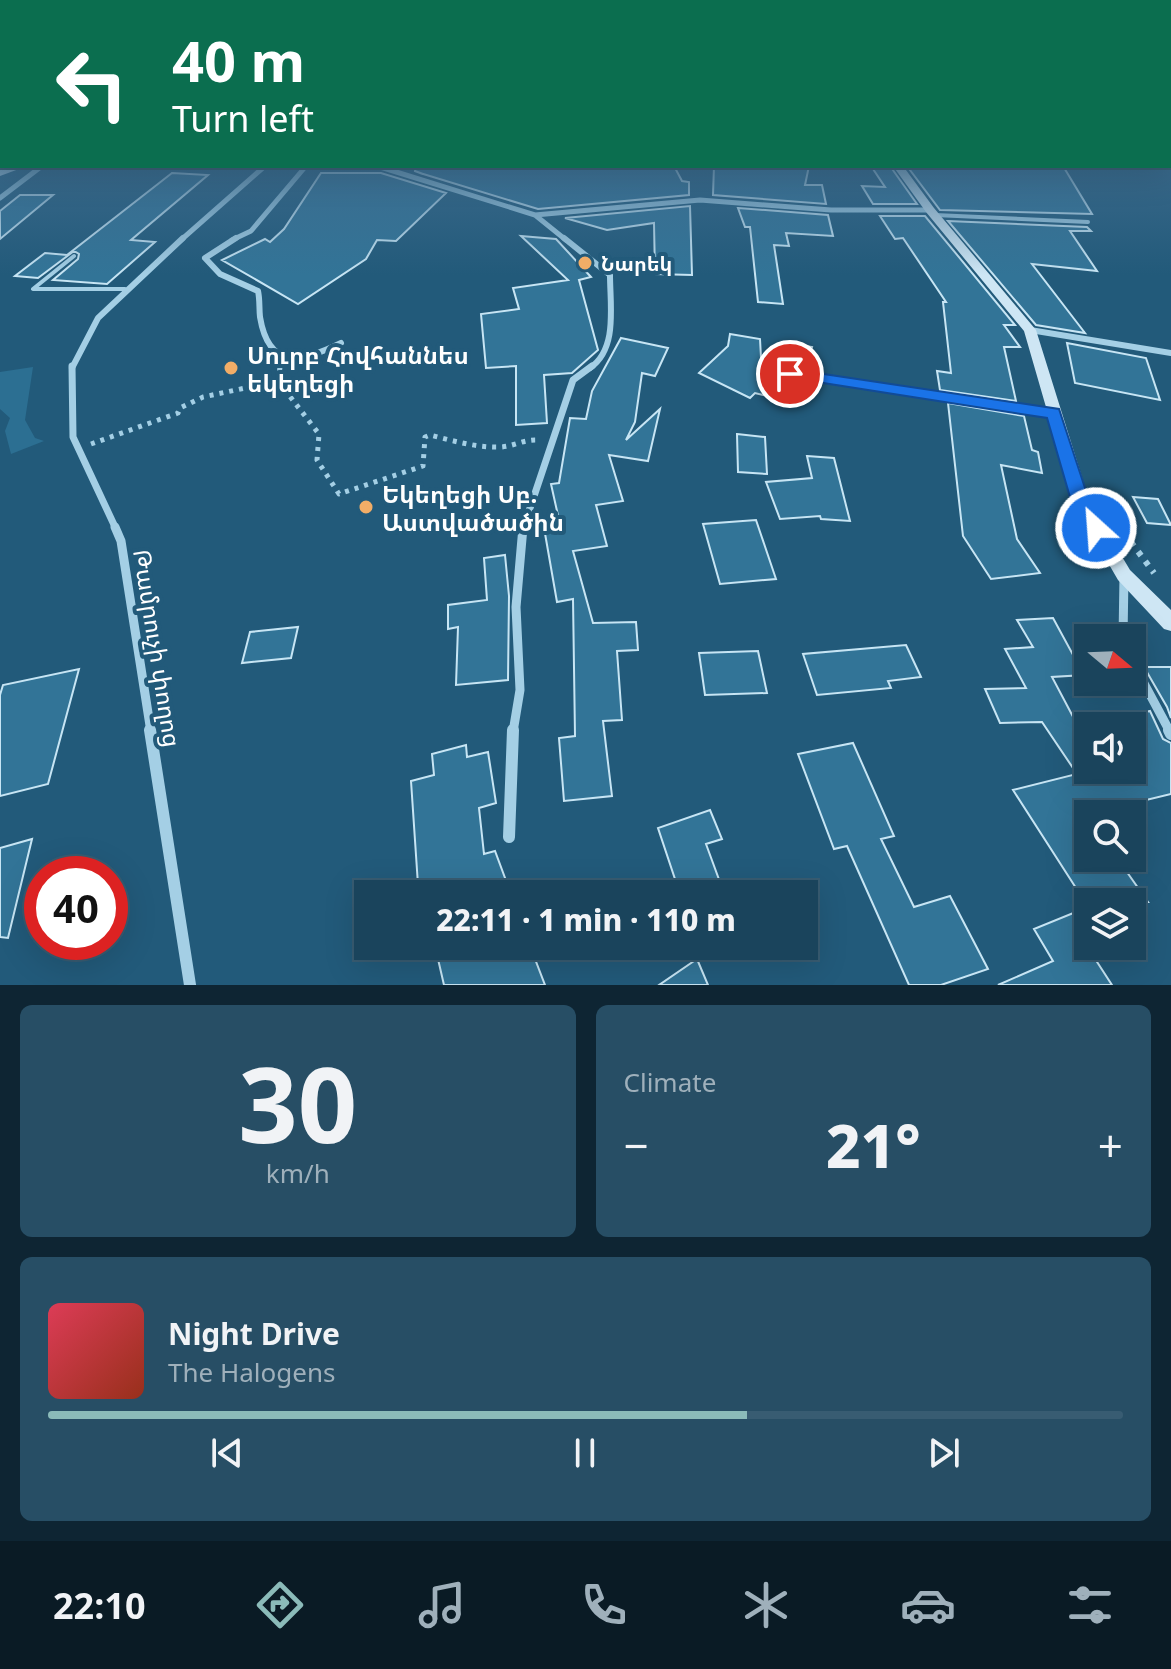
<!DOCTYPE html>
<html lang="en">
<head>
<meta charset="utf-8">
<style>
	:root { --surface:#1a445c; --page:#274e65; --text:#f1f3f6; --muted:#9fb0bb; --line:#385c72; --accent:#8bbbb9 }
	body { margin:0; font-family:"Noto Sans","Noto Sans Armenian",sans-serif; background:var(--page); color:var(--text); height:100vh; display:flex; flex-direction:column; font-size:30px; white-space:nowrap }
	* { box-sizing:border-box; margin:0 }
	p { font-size:26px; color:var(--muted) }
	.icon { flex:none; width:44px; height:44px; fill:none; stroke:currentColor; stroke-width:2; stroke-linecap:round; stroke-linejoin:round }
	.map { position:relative; height:985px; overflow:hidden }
	.drawer { display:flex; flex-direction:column; gap:20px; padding:20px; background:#0e2533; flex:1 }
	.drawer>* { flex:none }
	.guide { position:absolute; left:0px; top:0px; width:1172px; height:168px; box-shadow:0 8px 32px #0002,0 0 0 2px var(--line); background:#0b6e4f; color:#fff; overflow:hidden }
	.needle { width:52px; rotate:109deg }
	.buttons { position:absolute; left:1074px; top:624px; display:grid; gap:16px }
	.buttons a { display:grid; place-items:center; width:72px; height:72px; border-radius:0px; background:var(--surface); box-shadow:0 8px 32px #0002,0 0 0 2px var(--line); font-size:40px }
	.speed { position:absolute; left:24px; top:856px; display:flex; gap:16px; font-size:40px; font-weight:700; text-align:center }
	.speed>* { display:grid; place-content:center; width:104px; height:104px; border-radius:50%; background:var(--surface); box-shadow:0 8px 32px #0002,0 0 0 2px var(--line); line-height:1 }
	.speed .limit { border:12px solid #d22; background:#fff; color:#111 }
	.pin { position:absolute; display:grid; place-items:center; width:68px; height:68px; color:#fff; margin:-34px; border:4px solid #fff; border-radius:50%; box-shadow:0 2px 8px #0007 }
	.me { position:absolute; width:88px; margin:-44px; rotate:334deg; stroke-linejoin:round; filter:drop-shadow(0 0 6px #0008) }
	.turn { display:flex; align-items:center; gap:28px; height:168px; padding:0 40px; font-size:36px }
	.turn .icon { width:104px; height:104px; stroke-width:2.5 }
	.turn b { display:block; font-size:56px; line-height:68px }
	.big { font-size:60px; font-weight:800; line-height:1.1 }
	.drawer .card { flex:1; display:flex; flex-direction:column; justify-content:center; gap:12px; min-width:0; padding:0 28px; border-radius:12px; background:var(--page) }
	.drawer .dial { align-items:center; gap:0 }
	.dial b { font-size:104px; line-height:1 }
	.song { display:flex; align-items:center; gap:24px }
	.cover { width:96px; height:96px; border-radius:12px; background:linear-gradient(135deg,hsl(350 70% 55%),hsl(10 70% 35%)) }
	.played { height:8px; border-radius:4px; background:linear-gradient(90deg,var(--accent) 65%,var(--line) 65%) }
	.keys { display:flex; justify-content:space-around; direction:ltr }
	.heat { display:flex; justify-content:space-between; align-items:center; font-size:44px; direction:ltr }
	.drawer .tiles { flex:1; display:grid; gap:20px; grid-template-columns:1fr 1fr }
	.card:last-child { grid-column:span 2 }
	.trip { position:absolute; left:354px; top:880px; width:464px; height:80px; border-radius:0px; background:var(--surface); box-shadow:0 8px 32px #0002,0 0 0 2px var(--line); font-weight:800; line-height:80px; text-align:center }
	.tab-bar { display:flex; height:128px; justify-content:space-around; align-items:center; background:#0a1b25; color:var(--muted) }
	.tab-bar .icon { width:56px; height:56px }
	.tab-bar .active { color:var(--accent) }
	.tab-bar b { font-size:36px; color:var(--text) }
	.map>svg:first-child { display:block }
	.green { fill:#2c6f92 }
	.building { fill:#327497; stroke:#c7e5f4; stroke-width:2 }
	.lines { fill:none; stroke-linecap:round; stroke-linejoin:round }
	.path-far1 { stroke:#a4cfe5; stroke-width:5; stroke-dasharray:4 6; stroke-linecap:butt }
	.path { stroke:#a4cfe5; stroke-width:6; stroke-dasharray:5 7; stroke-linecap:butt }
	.lane-far1 { stroke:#a4cfe5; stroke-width:4 }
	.lane { stroke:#a4cfe5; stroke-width:6 }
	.street-far4 { stroke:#a4cfe5; stroke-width:5 }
	.street-far3 { stroke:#a4cfe5; stroke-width:6 }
	.street-far2 { stroke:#a4cfe5; stroke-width:7 }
	.street-far1 { stroke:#a4cfe5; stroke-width:9 }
	.street { stroke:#a4cfe5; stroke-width:12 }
	.secondary { fill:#cee6f4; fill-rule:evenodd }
	.route { fill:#1a73e8; stroke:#114b97; stroke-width:2 }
	.poi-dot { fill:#f1ad67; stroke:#225a7a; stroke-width:3 }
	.labels { text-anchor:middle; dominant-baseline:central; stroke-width:8; stroke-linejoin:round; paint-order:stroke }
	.far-poi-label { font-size:20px; font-weight:bold; fill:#fff; stroke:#225a7a; text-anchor:start }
	.poi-label { font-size:24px; font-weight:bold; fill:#fff; stroke:#225a7a; text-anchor:start }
	.street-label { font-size:24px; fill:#fff; stroke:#225a7a }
</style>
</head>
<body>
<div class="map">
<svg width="1171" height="985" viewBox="0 0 1171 985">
	<rect width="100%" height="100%" fill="#225a7a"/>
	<path class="green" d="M33,367L25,420L35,438L44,441L11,454L5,431L10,418L0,409V372Z"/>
	<path class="building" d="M416,166H674L682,181L689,182V195L538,209L420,173L423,174L415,171Z
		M714,166H809L805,185H822L826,204L713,195Z
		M871,166H890L917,204H873L862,186L885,187Z
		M907,166H1063L1092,214L940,210Z
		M172,173L208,175L131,240L155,242L107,284L53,280L78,259L79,254L74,251L38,278L15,276L45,253L67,255Z
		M321,173H381L446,193L396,241L377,240L366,259L298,304L222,260L265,239L270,242L284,229Z
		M20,195H53L0,239V211Z
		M690,206L692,275L655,274L654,223L607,230L565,218Z
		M738,208L828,215L833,236L786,233L789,246L774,245L783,304L758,302L750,227H745Z
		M880,216H925L1015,325H1004L1020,347H1004L1016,401L940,390L937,371L951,373L943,302H946L903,238L895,239Z
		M948,221L1087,227L1091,231H1070L1097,271L1032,264L1085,333L1036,325Z
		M521,236L556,239L591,277L579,280L598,350L572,373L544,375L547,423L516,425V366L486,368L481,314L519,309L513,288L568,280Z
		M730,334L760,339L763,395L755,393L750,398L699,373L728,346Z
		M621,338L668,348L655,376L642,373L635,422L626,440L660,409L648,461L609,455L623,501L596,505L607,546L573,551L593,623L636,622L638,650L617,651L622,720L603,721L612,796L564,801L559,738L575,736L573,599L557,602L543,522L559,520L551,484L559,483L570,418L586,419L592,391Z
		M782,342L812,347L805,370L788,369Z
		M1067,343L1146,358L1160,400L1075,383Z
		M948,403L1024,416L1032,450L1038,452L1042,473L1001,465L1017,539L1040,573L991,579L963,536Z
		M737,434L765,437L767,474L738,472Z
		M807,456L834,458L850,521L821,519L820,516L780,519L766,482L812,478Z
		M1133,497L1158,499L1171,525L1147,523Z
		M756,520L776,579L720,584L703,524Z
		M505,555L509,596L508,680L456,685L458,627L448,629V605L487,600L484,558Z
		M1053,618L1084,675L1052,677L1079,728L1088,726V771L1132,770V715L1150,711L1163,739L1171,743V794L1088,814V858H1117L1148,902H1085L1013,790L1077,774L1042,722L1000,723L985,689L1026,688L1005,649L1033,647L1017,620Z
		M298,627L291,658L242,663L250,632Z
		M906,645L921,677L888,681L891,688L817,695L803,654Z
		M758,651L767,693L705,695L699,653Z
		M1144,667H1171V718L1167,707Z
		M79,669L48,784L0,796V695L3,685Z
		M853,743L894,836L881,839L914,907L950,896L988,969L941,985H909L847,846L834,849L798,754Z
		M466,745L467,757L488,752L496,803L479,808L484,854L495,851L511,894H424L421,884L418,885L411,781L434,775L432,754Z
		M710,810L722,839L706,844L721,885L697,894H680L658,828Z
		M32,839L8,938L0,937V848Z
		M1088,907V948L1112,985H998L1053,961L1034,929Z
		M435,946H530L545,985H444Z
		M697,959L708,985H659Z"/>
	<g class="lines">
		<path class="path-far1" d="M278,381L319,434L317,460L339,494L423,466L425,437L430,435C454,441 477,448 501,447C515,446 524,439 539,440
			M91,444L178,413L180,408L203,397L278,381L280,367"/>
		<path class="path" d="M1131,542L1154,573"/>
		<path class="lane-far1" d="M935,215L1088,222
			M74,256L33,289H125"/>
		<path class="lane" d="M790,374L1054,413"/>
		<path class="street-far4" d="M377,166L535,215L566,240
			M0,198L42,166
			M535,215L700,200L831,210H930
			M181,240L265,166
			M232,240L251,231L306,166"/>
		<path class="street-far3" d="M236,238L205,258L220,274L258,291C260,300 259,308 260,317C269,371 302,362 341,343
			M564,238L610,275C610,306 618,349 590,368
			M1030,330L1171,353
			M72,368L98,318L183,238"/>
		<path class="street-far2" d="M72,366L73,437L116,529
			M523,529L573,380L592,366"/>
		<path class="street-far1" d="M115,527L121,541L151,732
			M1123,638L1124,576
			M1132,661L1170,732
			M513,732L520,690L516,607L523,527"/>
		<path class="street" d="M150,730L190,985
			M1169,730L1171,734
			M509,837L513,730"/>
		<path class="secondary" d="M13,166H27L0,176V170Z
			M893,166H903L934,208L1036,330L1090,503L1130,570L1171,610V631L1164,629L1118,580L1074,504L1024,331L926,212Z"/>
	</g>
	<linearGradient id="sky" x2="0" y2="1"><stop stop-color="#133243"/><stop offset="0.5" stop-color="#3e6b8d"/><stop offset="1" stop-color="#3e6b8d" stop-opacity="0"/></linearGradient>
	<rect width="1171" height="275" fill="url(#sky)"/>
	<path class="route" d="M790,369L1059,409L1090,503L1105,528L1102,533H1089L1072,504L1047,418L785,377L783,374Z"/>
	<g class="poi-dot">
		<circle cx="585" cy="263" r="8"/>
		<circle cx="231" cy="368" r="8"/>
		<circle cx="366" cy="507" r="8"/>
	</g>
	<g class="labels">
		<g class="far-poi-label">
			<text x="601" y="263">Նարեկ</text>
		</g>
		<g class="poi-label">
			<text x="247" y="354">Սուրբ Հովհաննես<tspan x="247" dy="28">եկեղեցի</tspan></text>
			<text x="382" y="493">Եկեղեցի Սբ.<tspan x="382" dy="28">Աստվածածին</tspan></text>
		</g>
		<g class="street-label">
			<text transform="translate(158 648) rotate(81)">Թամրուչի փողոց</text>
		</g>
	</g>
</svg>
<div class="buttons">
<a><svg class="needle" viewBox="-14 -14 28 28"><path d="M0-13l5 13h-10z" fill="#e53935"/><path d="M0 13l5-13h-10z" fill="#9fb0bb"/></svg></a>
<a><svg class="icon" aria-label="sound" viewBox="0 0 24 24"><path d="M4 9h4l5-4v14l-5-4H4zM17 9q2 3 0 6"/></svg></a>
<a><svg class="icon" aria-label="search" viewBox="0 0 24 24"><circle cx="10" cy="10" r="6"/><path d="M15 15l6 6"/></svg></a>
<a><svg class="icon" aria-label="layers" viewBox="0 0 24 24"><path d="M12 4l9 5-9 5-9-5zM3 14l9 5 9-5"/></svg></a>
</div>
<div class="speed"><div class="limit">40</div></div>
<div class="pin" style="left:790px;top:374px;background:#d93025"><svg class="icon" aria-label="arrive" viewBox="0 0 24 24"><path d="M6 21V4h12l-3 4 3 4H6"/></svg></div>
<svg class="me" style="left:1096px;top:528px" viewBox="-20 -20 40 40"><circle r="17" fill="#1a73e8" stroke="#fff" stroke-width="3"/><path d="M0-11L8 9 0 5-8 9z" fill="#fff"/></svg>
<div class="trip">22:11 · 1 min · 110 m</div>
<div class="guide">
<div class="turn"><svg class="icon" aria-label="left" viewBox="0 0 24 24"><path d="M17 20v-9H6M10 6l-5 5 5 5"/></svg><div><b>40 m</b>Turn left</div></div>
</div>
</div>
<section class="drawer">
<div class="tiles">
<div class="card dial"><b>30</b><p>km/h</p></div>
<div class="card"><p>Climate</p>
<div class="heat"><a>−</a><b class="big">21°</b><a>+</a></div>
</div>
<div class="card">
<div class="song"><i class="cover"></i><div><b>Night Drive</b><p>The Halogens</p></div></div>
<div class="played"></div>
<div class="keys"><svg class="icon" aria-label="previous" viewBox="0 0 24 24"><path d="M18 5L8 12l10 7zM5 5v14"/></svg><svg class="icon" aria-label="pause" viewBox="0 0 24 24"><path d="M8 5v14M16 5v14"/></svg><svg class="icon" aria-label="next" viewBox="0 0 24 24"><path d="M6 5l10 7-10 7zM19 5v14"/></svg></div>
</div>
</div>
</section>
<nav class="tab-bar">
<b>22:10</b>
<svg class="icon active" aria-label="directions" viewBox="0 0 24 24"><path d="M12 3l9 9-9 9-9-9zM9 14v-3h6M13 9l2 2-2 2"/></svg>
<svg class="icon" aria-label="music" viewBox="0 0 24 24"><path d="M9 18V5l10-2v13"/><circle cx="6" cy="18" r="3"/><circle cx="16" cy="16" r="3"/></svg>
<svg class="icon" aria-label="phone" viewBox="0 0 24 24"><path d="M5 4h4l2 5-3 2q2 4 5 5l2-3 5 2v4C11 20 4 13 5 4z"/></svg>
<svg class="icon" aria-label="climate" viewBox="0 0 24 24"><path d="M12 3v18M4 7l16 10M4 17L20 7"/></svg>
<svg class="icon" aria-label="car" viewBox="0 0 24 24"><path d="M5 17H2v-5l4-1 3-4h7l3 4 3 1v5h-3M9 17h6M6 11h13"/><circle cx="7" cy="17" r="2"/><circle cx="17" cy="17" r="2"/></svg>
<svg class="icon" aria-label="filters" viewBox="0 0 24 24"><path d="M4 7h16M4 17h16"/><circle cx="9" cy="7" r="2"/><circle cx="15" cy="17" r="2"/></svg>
</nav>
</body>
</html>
